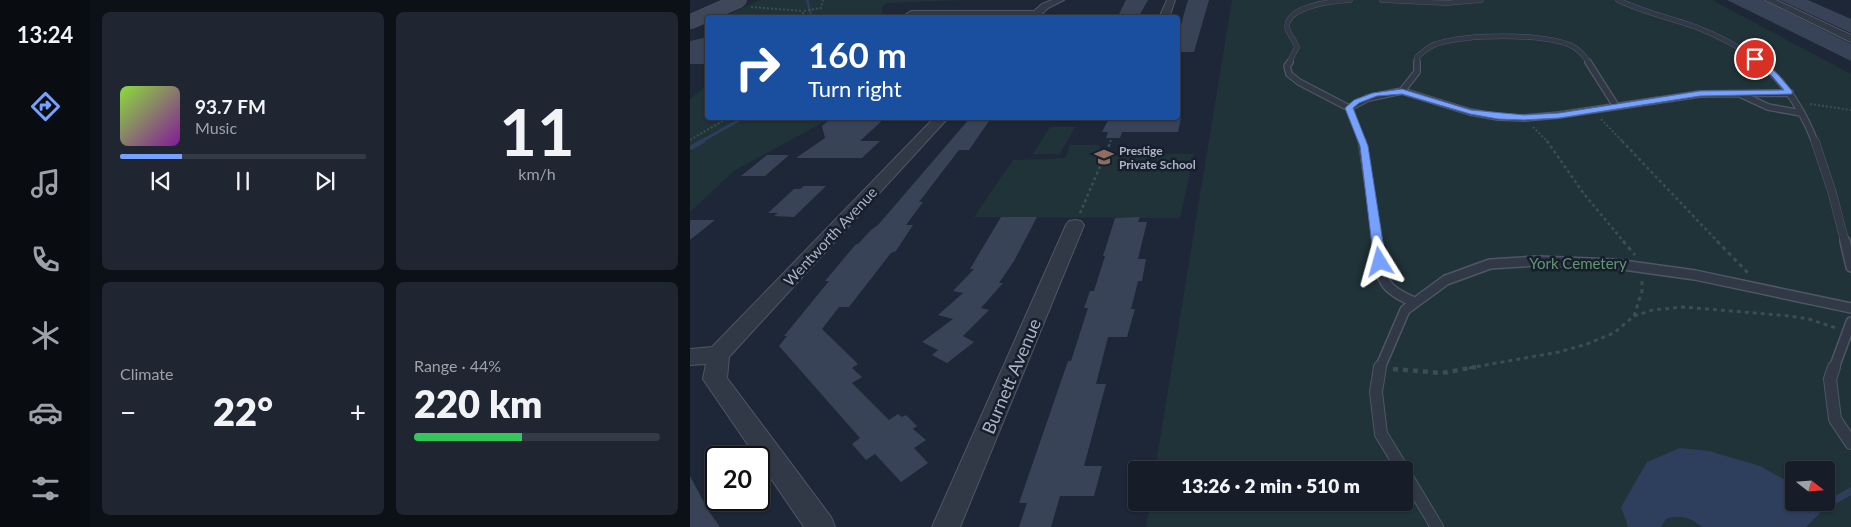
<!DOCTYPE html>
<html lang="en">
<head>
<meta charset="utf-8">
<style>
	:root { --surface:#161d29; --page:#1f2631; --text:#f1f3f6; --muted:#9ea2a8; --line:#353b46; --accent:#77a1fe }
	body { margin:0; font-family:Lato,sans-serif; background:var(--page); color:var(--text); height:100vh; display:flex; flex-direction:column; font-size:19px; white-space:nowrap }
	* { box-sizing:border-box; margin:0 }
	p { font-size:16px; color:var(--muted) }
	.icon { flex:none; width:28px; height:28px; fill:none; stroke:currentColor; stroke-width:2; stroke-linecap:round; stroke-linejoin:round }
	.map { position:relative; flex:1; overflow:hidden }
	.side { display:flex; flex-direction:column; gap:12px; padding:12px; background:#0c1017; width:600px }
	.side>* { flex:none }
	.banner { position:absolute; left:15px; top:15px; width:475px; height:105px; border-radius:5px; box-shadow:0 1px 4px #0004,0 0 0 1px var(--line); background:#1a4fa0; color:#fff; overflow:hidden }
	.needle { width:32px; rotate:107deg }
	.controls { position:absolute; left:1095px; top:461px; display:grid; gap:10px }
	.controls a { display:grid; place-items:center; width:50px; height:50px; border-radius:5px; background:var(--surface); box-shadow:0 1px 4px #0004,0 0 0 1px var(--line); font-size:25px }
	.speed { position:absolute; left:15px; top:446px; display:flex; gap:10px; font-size:25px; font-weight:700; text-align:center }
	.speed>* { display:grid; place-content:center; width:65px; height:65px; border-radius:50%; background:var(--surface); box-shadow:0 1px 4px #0004,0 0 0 1px var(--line); line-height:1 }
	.speed .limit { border:2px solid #111; border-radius:8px; background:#fff; color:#111 }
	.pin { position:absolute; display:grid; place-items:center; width:42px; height:42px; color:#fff; margin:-21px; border:2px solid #fff; border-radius:50%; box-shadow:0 1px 5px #0007 }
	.me { position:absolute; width:55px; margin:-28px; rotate:352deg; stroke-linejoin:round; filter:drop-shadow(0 0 4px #0008) }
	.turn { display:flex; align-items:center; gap:18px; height:105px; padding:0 20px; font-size:22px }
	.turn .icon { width:65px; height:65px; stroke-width:2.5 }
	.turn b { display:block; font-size:35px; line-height:42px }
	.big { font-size:38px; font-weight:800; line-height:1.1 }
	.side .widget { flex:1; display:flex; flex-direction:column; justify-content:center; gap:8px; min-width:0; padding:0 18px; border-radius:8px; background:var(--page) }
	.side .dial { align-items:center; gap:0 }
	.dial b { font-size:65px; line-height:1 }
	.song { display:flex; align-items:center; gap:15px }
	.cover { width:60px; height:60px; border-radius:8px; background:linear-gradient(135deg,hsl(90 70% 55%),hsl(290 70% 35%)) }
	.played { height:5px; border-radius:2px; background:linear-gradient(90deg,var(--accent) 25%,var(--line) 25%) }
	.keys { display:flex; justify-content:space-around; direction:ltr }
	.heat { display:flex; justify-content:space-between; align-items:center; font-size:28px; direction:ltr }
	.charge { height:8px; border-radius:4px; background:linear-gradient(90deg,#34c759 44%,var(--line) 0) }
	.side .tiles { flex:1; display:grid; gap:12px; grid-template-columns:repeat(2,1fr) }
	.trip { position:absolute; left:438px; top:461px; width:285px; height:50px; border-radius:5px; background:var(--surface); box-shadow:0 1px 4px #0004,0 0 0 1px var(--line); font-weight:800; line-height:50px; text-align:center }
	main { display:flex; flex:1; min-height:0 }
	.tab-bar { display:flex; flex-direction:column; width:90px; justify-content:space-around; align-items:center; background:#090c10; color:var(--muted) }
	.tab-bar .icon { width:35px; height:35px }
	.tab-bar .selected { color:var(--accent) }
	.tab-bar b { font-size:22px; color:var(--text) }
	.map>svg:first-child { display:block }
	.green { fill:#203338; fill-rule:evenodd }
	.water { fill:#2e3e5d }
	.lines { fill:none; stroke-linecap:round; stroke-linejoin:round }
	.stream-far3 { stroke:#2e3e5d; stroke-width:2.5 }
	.stream-far2 { stroke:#2e3e5d; stroke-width:3 }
	.stream-far1 { stroke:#2e3e5d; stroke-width:4.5 }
	.stream { stroke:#2e3e5d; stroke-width:7 }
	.building { fill:#394357 }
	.lane-far4-casing { stroke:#4f5666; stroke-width:5.5 }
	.lane-far3-casing { stroke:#4f5666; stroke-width:8 }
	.lane-far2-casing { stroke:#4f5666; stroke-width:9 }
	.lane-far1-casing { stroke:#4f5666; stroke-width:12 }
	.lane-casing { stroke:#4f5666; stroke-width:14 }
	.street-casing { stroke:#4f5666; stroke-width:2 }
	.path-far3 { stroke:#3a4f52; stroke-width:2; stroke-dasharray:2 2; stroke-linecap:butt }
	.path-far2 { stroke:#3a4f52; stroke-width:2.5; stroke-dasharray:3 3; stroke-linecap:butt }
	.path-far1 { stroke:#3a4f52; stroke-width:3; stroke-dasharray:4 4; stroke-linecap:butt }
	.path { stroke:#3a4f52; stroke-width:4.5; stroke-dasharray:5 5; stroke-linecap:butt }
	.lane-far4 { stroke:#313947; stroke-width:4.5 }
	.lane-far3 { stroke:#313947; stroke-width:5.5 }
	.lane-far2 { stroke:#313947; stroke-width:8 }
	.lane-far1 { stroke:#313947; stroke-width:9 }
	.lane { stroke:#313947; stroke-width:12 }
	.street { fill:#313947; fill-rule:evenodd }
	.secondary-bridge-casing { stroke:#4f5666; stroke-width:15; stroke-linecap:butt }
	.secondary-bridge { stroke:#3f475b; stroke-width:14 }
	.route { fill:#77a1fe; stroke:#4d69a5 }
	.labels { text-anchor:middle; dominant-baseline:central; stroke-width:5; stroke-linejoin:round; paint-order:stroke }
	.far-poi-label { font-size:12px; font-weight:bold; fill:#abb3c5; stroke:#171e2c; text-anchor:start }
	.street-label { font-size:15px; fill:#abb3c5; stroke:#171e2c }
	.park-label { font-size:15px; fill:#629672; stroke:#171e2c }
	.near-street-label { font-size:18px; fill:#abb3c5; stroke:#171e2c }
</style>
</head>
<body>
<main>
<nav class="tab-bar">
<b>13:24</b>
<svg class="icon selected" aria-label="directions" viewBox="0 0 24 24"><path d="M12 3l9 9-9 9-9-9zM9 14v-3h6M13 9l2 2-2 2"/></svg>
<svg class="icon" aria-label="music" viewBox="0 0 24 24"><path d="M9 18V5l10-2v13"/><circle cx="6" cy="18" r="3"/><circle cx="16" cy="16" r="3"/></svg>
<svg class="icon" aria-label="phone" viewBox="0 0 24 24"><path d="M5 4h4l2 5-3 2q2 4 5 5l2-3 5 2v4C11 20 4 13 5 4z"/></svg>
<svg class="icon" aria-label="climate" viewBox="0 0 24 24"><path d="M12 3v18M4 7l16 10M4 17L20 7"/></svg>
<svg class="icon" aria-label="car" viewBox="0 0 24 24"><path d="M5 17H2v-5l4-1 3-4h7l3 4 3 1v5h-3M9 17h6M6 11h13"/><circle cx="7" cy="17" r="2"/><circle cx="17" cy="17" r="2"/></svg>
<svg class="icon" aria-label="filters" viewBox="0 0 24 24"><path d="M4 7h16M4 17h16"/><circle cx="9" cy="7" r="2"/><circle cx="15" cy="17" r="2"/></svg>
</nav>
<section class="side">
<div class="tiles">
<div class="widget">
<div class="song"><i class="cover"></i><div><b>93.7 FM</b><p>Music</p></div></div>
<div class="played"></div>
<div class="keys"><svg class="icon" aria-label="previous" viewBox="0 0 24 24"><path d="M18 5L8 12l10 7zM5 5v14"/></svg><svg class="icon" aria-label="pause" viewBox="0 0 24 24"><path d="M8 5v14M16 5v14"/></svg><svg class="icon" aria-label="next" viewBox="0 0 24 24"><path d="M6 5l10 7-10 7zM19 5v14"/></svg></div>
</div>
<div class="widget dial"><b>11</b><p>km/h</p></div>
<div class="widget"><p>Climate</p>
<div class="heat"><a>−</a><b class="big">22°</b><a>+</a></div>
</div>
<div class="widget"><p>Range · 44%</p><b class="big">220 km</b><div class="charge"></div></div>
</div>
</section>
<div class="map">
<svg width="1161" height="527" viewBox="0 0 1161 527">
	<rect width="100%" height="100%" fill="#1e2737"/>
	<path class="green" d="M70,0H276L197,3L191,8L194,17H32Z
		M542,0H1022L1161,74V527H456L460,503L714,502V470H465ZM1104,470H1136V502H1104Z
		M17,85L18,118H141L44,171L0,212V99Z
		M360,127H385L370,154H343Z
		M380,145H409L411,153L504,154L490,218L284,217L323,160L375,158Z"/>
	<path class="water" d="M990,448L1019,451L1070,466L1104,485V502L1127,503L1129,514L1116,527H1012C1002,518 989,514 976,519L971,527H938L931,507L957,462Z"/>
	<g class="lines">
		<path class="stream-far3" d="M117,0L122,18"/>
		<path class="stream-far2" d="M10,142L53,118"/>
		<path class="stream-far1" d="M0,148L13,141"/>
		<path class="stream" d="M1128,510L1161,491"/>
	</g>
	<path class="building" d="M436,0H458L448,18H427Z
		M498,0H519L504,52H488V35Z
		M1037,0H1073L1161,44V61Z
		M1090,0H1118L1161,19V33Z
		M18,37V64H0V41Z
		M141,118H195L170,141H190L172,158H106L135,138L132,126Z
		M280,118H301L279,150H269L229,202H233L216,225H223L206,251L201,253L159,307H149L132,329L168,364L162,368L172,377L162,383L199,420L208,414L212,417L216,415L227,426L223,429L236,440L224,448L238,463L211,482L185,454L176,460L162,444L170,438L89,346L97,336H94L139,281H135L166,244H168L181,230L188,225Z
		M419,118H491L488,132H432L430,138H416L418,132H412Z
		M77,155H99L75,176H51Z
		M114,186H136L104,217L84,216L88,213H78L104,189H110Z
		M311,217H347L324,261L309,283H313L291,308L299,310L273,336L284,342L257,363L242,355L248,350L232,342L263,319L248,315L273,293L263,291L284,269H280Z
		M450,217L448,222H457L448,259H456L452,281H448L441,309H445L437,337H418L406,384H416L394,466H412L404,496H370L361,527H329L337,503H329L378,361H381L398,308H394L400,291H404L415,256H413L425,218Z
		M0,220H25L0,240Z
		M0,476L18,510L30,527H0Z"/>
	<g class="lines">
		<g class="lane-far4-casing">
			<path id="lane-far4" d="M692,0L757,3L791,0
				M928,0C953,12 980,18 1006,27C1029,36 1052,48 1071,63
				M599,63L607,47C605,40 597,33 597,26C599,5 645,1 660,0
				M727,63V57C733,52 739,46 746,44C778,34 849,33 880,45C889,49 894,55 899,63"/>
		</g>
		<g class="lane-far3-casing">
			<path id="lane-far3" d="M600,62L597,66L599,74L609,82L659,108
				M898,62L926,106
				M1070,62C1096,83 1113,111 1125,142
				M712,91L780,112L808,117L834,118L869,115L1010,94L1100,93
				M1050,94L1078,107L1111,113
				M672,142L659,108L678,98L712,91L727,72V62"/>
		</g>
		<g class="lane-far2-casing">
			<path id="lane-far2" d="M672,141L687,242
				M1125,141L1142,192L1155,242"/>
		</g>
		<g class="lane-far1-casing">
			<path id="lane-far1" d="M687,241C692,277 687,286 724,302
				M1155,241L1161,267
				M690,368L715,310L756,280L800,264L847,261L926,264L1005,275L1161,308
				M1144,368L1161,322"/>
		</g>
		<g class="lane-casing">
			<path id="lane" d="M690,367L686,392L691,434L713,470
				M1144,367L1140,379L1145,419L1161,443
				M714,472L747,527"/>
		</g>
		<g class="street-casing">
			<path id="street" d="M362,0H374L358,8L348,18L221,17L216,14L221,11H344L352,4Z
				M477,0H485L479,18H469Z
				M1075,0H1086L1161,35V42Z
				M244,118H258L39,357L37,378L141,517L145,527H114L69,461V458H67L17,385L13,379L16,364L0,365V349L22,347Z
				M385,220L391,221L394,225L270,527H242L376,225L379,221Z"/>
		</g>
		<path class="path-far3" d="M61,7L113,11
			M113,18V11L131,8L133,0
			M1120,104L1161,110
			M911,119L933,142
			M843,127L858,142
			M0,140L38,118
			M420,142L421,140"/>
		<path class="path-far2" d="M857,141L894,194L934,242
			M932,141L1028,242
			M390,213L421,141"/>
		<path class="path-far1" d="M933,241L945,255
			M1027,241L1059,274
			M944,316L952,291V279
			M779,368L869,352L897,344L924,333L944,316L963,310L993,307L1100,316L1119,319L1146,328"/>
		<path class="path" d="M703,369L752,373L786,367"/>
		<use href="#lane-far4" class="lane-far4"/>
		<use href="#lane-far3" class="lane-far3"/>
		<use href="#lane-far2" class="lane-far2"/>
		<use href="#lane-far1" class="lane-far1"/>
		<use href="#lane" class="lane"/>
		<use href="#street" class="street"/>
		<g class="secondary-bridge-casing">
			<path id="secondary-bridge" d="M0,22L50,0"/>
		</g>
		<use href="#secondary-bridge" class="secondary-bridge"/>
	</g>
	<path class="route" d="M1063,57C1075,57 1094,82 1102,91V94L1010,96L869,118L834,120L808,119L780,114L712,94L687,96L669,103L663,108L678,146L696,262L690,266L684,262L670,146L655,108L664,100L683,93L712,89L781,110L834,115L869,113L1010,91L1094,90L1082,76L1063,60Z"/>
	<defs>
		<g id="school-bare" transform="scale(1.5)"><path d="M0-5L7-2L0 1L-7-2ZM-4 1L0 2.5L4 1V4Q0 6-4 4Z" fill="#8d6e63" stroke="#171e2c" stroke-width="2.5" paint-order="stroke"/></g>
	</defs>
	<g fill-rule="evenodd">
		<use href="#school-bare" x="414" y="157"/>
	</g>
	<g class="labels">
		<g class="far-poi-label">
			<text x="429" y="150">Prestige<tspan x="429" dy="14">Private School</tspan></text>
		</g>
		<g class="street-label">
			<text transform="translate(140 236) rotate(-47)">Wentworth Avenue</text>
		</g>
		<g class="park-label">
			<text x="888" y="263">York Cemetery</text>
		</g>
		<g class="near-street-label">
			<text transform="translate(321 376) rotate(-67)">Burnett Avenue</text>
		</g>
	</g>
</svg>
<div class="controls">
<a><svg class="needle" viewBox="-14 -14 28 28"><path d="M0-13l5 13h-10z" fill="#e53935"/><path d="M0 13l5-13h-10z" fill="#9ea2a8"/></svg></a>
</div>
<div class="speed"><div class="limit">20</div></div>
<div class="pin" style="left:1065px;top:59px;background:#d93025"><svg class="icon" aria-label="arrive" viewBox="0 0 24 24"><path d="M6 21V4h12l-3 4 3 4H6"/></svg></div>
<svg class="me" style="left:690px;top:262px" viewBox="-20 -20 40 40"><path d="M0-17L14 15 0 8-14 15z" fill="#77a1fe" stroke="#fff" stroke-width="4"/></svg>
<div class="trip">13:26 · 2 min · 510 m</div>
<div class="banner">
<div class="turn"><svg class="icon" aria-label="right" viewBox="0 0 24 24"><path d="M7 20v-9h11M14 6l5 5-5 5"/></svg><div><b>160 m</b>Turn right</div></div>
</div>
</div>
</main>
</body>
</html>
